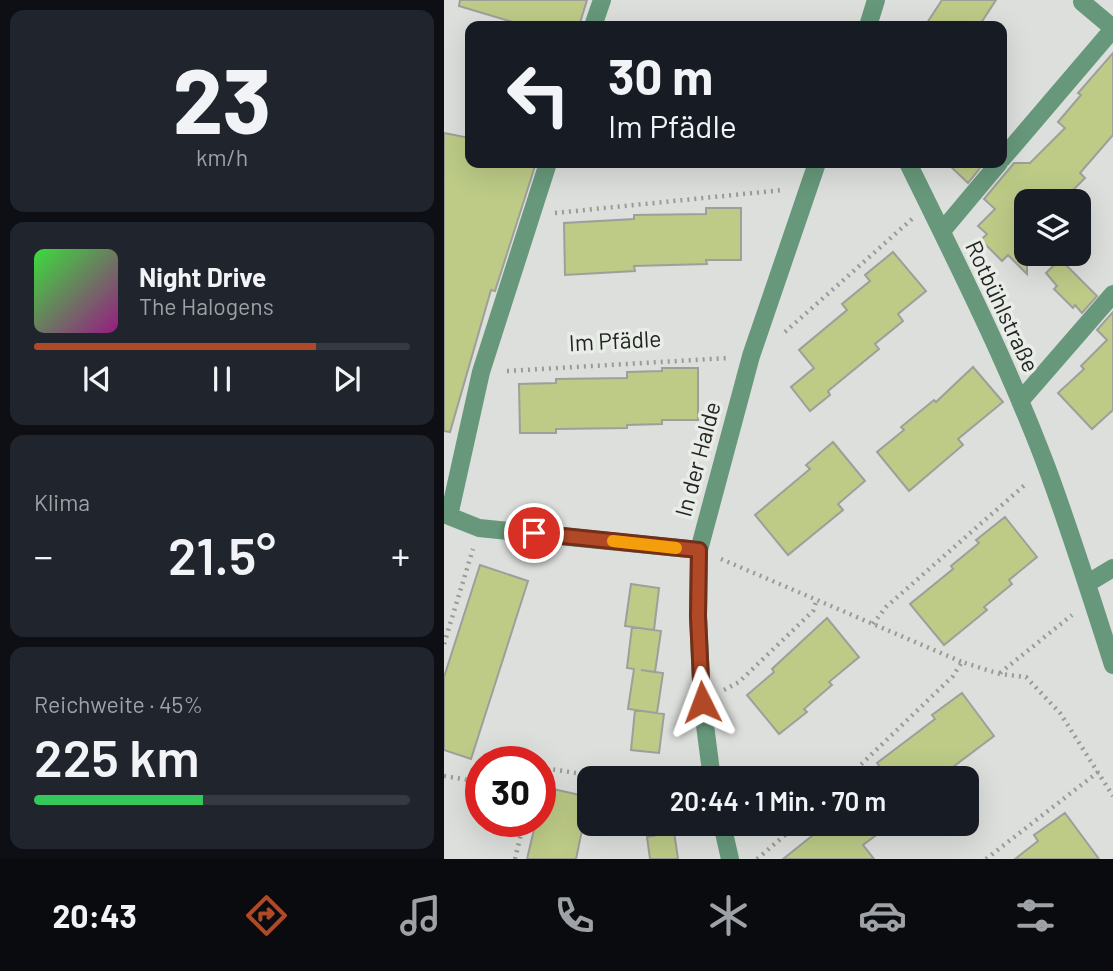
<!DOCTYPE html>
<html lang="de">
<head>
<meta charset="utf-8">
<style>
	:root { --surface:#171b24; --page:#20242c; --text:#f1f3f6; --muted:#9ea1a6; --line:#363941; --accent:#b14926 }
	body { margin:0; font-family:Barlow,sans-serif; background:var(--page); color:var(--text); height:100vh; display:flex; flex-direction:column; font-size:26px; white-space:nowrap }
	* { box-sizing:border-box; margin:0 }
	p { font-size:23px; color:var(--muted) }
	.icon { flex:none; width:38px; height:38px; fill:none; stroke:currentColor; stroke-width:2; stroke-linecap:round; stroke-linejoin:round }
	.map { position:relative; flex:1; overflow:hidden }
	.drawer { display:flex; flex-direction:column; gap:10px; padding:10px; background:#0d0f14; width:444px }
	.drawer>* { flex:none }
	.hud { position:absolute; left:21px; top:21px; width:542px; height:147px; border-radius:14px; box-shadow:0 7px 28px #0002; background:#171b24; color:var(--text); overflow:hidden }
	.fabs { position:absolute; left:570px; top:189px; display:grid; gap:14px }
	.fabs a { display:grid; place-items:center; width:77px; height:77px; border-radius:14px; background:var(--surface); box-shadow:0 7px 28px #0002; font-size:35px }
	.speed { position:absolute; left:21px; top:746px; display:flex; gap:14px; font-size:35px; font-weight:700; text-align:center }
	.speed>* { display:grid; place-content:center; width:91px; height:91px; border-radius:50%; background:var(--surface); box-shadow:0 7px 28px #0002; line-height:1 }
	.speed .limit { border:10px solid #d22; background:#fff; color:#111 }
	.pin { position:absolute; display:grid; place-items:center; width:60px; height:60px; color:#fff; margin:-30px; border:4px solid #fff; border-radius:50%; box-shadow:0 2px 7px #0007 }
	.me { position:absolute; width:77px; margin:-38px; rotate:357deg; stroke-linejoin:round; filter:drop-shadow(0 0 5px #0008) }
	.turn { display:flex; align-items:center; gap:24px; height:147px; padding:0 28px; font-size:32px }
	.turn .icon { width:91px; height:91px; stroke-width:2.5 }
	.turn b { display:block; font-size:49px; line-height:60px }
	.big { font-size:52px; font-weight:600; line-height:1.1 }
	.drawer .widget { flex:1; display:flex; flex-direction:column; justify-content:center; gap:10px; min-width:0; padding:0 24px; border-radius:14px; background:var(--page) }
	.drawer .dial { align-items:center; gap:0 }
	.dial b { font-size:91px; line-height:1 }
	.song { display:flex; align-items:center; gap:21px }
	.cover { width:84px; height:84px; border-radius:10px; background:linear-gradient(135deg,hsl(120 70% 55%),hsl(310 70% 35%)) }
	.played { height:7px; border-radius:4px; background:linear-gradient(90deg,var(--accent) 75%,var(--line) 75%) }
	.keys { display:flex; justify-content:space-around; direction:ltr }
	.heat { display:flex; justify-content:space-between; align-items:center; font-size:38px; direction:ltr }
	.charge { height:10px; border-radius:5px; background:linear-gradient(90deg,#34c759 45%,var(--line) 0) }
	.trip { position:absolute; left:133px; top:766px; width:402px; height:70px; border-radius:14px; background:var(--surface); box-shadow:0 7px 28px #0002; font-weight:600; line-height:70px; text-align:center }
	.dock { display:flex; height:112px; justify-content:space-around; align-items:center; background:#090b0e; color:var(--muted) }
	.dock .icon { width:49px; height:49px }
	.dock .active { color:var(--accent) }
	.dock b { font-size:32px; color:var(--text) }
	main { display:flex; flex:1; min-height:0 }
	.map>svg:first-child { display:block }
	.building { fill:#bdcb87; stroke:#9e9f9a; stroke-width:2 }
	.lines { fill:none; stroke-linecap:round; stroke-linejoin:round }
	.path { stroke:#999b98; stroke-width:4.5; stroke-dasharray:2 5; stroke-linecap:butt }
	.minor { stroke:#67987b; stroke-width:18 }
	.route-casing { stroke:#732f19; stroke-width:18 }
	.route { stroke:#b14926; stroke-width:12 }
	.slow { stroke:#f59e0b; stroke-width:12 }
	.labels { text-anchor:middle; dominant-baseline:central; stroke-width:7; stroke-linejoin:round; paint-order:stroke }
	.street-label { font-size:23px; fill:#232423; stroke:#e9ede8 }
</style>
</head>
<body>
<main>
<section class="drawer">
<div class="widget dial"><b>23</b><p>km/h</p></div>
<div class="widget">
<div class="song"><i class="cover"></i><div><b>Night Drive</b><p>The Halogens</p></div></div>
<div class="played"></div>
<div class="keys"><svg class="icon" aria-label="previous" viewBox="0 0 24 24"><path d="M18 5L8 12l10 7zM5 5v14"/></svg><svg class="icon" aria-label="pause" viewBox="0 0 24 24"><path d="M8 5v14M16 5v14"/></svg><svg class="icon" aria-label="next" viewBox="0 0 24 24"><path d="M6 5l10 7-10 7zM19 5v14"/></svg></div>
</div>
<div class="widget"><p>Klima</p>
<div class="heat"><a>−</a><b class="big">21.5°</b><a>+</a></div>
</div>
<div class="widget"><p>Reichweite · 45%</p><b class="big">225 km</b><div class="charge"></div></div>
</section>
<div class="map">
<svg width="669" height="859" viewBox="0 0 669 859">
	<rect width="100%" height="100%" fill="#dcdfdb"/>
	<path class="building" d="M16,0H143L135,26H82L15,6Z
		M498,0H552L535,26H481Z
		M669,53V135L636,173L641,178L618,201H583V274L564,255L558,261L537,240L543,234L534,226L551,209L540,199L570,163H586L621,128L614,122L637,95L634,93Z
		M0,133L26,138V163H92L51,291L47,290L6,432L0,431Z
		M503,163H540L524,183Z
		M262,208H297V260H262L263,264L190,266L191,271L121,275L120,223L190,219V215L262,214Z
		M449,252L482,291L454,314L459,321L431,344L435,349L384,391L386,395L366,411L347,387L370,368L355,350L403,310L398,304L426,281L421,275Z
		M616,259L653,296L638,313L631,305L629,308L610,289L613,286L602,273Z
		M669,312V410L648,429L614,393L640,369L637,366L663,340L653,330Z
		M529,367L559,402L514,439L519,445L465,491L433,452L460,430L457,427L490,400L492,402Z
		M218,368H254V420H218V424L183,425V428L112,429V433H76L75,384L112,383V379L183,378V372L218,371Z
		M389,442L421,481L394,504L399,510L344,555L311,515L366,469L362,465Z
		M561,517L593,557L565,580L568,584L540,607L543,610L500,645L466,604L509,569L507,566L535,543L532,540Z
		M36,565L84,581L27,759L0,750V677Z
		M187,584L215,588L210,630L181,626Z
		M383,618L415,657L385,682L388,685L360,709L363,712L335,734L303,695L330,672L328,669Z
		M188,627L217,631L211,672L197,670L219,673L213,713L184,709L190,669L183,668Z
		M518,693L550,736L493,779H445L433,763L491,719L488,715Z
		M191,710L220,714L215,753L187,750Z
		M100,787L145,797L132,859H83L92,821H96Z
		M621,813L655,859H571L594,841L590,835Z
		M383,824H447L419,845L430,859H339Z
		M230,832L234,859H206L203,837Z"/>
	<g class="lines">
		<path class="path" d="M111,213L339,190
			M341,332L468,219
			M63,371L284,358
			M277,559L518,662
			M429,624L442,607L583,483
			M0,644L29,549
			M556,673L628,615
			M280,690L295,682L369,611L373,599
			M96,773L106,769L172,779
			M0,776L37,782
			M402,779L509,676L518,662L556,674L582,677L616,713L669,796
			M71,859L80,821
			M313,859L354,824
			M542,859L654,772"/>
		<path class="minor" d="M638,2L669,28
			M149,26L158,0
			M424,26L432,0
			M558,159L669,29
			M464,163C513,263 564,364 603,468C627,533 648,599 669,665
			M498,231L555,163
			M576,401L669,294
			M0,514L35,528L255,550
			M5,516L37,372L104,163
			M644,583L669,568
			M268,779L258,702L254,616L255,550L307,356L373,163
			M278,824L286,859"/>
	</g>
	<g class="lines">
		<g class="route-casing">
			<path id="route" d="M90,533L255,550L254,616L258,702"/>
		</g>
		<use href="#route" class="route"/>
		<path class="slow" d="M169,541L232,548"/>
	</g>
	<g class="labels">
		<g class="street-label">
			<text transform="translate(559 306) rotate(65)">Rotbühlstraße</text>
			<text transform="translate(171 340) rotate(-3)">Im Pfädle</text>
			<text transform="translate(253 459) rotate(-75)">In der Halde</text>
		</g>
	</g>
</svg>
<div class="fabs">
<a><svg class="icon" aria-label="layers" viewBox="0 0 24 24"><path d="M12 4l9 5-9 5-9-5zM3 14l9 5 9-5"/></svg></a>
</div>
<div class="speed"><div class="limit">30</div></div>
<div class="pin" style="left:90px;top:533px;background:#d93025"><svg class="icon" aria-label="arrive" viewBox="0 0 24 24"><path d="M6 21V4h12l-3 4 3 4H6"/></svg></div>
<svg class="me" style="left:258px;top:702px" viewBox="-20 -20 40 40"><path d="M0-17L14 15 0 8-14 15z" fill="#b14926" stroke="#fff" stroke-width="4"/></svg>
<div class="trip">20:44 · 1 Min. · 70 m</div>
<div class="hud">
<div class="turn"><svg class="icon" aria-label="left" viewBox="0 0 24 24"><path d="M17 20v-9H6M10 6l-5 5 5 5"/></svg><div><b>30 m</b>Im Pfädle</div></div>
</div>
</div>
</main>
<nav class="dock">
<b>20:43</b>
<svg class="icon active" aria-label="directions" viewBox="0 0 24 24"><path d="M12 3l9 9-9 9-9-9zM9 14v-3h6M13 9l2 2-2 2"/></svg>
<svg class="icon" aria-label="music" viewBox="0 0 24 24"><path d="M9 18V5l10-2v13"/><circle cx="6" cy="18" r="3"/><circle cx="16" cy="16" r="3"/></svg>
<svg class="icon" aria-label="phone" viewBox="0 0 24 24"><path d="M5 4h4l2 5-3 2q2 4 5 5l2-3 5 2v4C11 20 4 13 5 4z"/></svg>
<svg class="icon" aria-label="climate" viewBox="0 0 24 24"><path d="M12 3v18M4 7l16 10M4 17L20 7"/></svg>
<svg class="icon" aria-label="car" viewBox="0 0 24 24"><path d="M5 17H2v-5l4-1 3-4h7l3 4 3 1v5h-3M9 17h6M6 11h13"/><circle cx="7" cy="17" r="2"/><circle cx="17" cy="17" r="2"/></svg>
<svg class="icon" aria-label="filters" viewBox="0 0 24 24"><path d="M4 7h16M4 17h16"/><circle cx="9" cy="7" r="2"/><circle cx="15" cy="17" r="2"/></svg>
</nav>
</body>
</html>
